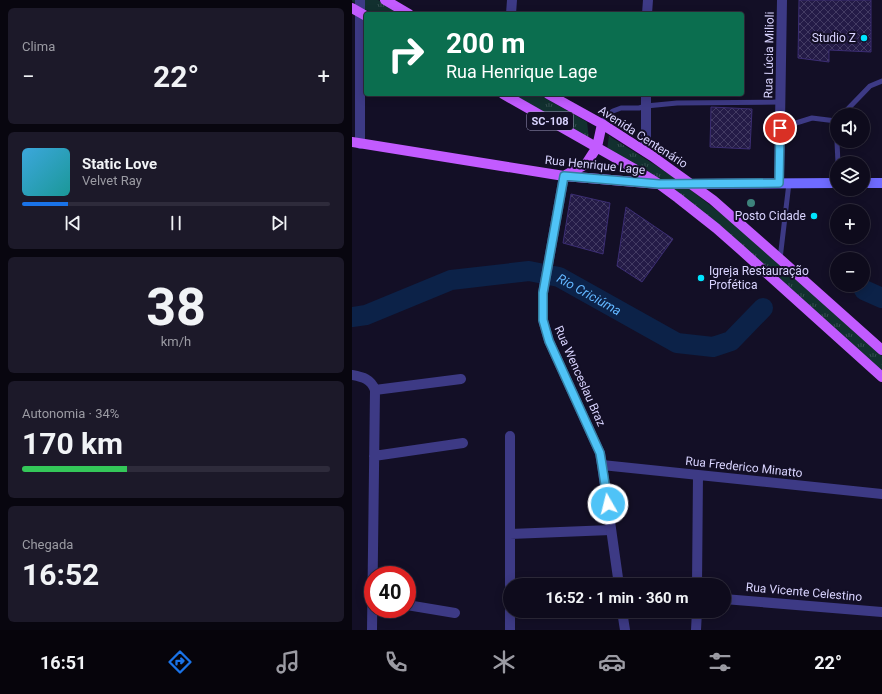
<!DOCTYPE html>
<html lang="pt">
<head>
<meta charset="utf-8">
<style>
	:root { --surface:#0e0b1c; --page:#1c1929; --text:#f1f3f6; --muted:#9b9ba3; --line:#2e2b3b; --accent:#1a73e8 }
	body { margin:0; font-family:Roboto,sans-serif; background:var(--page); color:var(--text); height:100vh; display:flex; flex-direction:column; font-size:15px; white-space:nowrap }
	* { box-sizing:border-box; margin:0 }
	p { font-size:13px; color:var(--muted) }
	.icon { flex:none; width:22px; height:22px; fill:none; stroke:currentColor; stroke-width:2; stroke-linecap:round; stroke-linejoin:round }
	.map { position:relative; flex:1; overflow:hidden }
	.drawer { display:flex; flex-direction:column; gap:8px; padding:8px; background:#08060f; width:352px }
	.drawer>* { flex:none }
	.top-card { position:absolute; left:12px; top:12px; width:380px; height:84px; border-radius:4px; box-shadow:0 2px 10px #0003,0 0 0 1px var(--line); background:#0b6e4f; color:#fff; overflow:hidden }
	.controls { position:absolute; left:478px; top:108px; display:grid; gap:8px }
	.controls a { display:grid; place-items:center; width:40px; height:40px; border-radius:50%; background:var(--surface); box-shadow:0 2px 10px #0003,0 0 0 1px var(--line); font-size:20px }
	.speed { position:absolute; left:12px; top:566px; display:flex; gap:8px; font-size:20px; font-weight:700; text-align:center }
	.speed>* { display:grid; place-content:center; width:52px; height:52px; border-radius:50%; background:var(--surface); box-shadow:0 2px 10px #0003,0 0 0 1px var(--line); line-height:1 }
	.speed .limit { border:6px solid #d22; background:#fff; color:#111 }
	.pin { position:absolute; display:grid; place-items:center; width:34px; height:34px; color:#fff; margin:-17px; border:2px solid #fff; border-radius:50%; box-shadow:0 1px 4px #0007 }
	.me { position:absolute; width:44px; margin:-22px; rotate:352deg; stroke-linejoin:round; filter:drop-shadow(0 0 3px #0008) }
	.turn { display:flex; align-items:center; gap:14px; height:84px; padding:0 16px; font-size:18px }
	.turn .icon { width:52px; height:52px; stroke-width:2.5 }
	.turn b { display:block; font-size:28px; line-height:34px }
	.big { font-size:30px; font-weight:700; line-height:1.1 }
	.drawer .card { flex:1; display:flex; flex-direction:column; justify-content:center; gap:6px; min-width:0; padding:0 14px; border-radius:6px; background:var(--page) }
	.drawer .dial { align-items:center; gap:0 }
	.dial b { font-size:52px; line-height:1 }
	.song { display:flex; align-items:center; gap:12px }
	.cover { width:48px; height:48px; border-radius:6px; background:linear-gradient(135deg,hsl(200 70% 55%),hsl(180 70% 35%)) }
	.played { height:4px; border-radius:2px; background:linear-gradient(90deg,var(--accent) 15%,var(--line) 15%) }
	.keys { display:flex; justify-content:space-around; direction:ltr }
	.heat { display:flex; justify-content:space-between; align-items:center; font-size:22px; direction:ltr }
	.charge { height:6px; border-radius:3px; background:linear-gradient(90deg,#34c759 34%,var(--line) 0) }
	.trip { position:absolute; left:151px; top:578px; width:228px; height:40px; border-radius:20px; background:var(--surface); box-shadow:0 2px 10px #0003,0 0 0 1px var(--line); font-weight:700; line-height:40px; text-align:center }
	.tab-bar { display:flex; height:64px; justify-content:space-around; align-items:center; background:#06040b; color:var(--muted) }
	.tab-bar .icon { width:28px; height:28px }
	.tab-bar .current { color:var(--accent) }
	.tab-bar b { font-size:18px; color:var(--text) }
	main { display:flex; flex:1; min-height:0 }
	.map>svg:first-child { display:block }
	.grass { fill:url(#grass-tufts) }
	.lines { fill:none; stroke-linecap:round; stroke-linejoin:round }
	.river { stroke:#0c2248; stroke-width:20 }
	.building { fill:url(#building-cross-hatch); stroke:#3b2d73 }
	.service { stroke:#3d3a85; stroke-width:5 }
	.minor { stroke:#3d3a85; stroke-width:10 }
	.tertiary { stroke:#3d3a85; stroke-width:10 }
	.secondary { stroke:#6f6bff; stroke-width:10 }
	.primary { stroke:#c25bff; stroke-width:10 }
	.tree { fill:#3d827b }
	.route-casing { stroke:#337fa1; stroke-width:10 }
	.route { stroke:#4fc3f7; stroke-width:7 }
	.poi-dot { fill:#00e5ff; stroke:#130f26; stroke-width:1.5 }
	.labels { text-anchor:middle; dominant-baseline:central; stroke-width:4; stroke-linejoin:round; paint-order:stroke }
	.shield { fill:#130f26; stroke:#9e99be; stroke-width:1 }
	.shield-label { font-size:11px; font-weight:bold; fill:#d9d4ff }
	.poi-label { font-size:12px; fill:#d9d4ff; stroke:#130f26; text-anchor:end }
	.street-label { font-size:12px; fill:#d9d4ff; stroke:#130f26 }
	.water-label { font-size:13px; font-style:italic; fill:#62b6ff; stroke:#130f26 }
</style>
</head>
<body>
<main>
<section class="drawer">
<div class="card"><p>Clima</p>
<div class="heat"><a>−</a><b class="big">22°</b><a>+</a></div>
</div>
<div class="card">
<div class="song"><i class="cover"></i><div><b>Static Love</b><p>Velvet Ray</p></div></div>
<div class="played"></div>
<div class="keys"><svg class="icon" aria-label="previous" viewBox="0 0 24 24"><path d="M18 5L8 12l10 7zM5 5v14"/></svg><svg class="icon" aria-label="pause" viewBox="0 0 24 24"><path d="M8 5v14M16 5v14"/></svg><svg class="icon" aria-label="next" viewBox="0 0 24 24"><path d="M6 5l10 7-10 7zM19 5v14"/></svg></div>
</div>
<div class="card dial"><b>38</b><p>km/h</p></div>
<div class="card"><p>Autonomia · 34%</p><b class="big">170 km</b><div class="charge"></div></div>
<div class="card"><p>Chegada</p><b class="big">16:52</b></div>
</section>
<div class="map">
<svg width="530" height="630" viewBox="0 0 530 630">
	<defs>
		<pattern id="grass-tufts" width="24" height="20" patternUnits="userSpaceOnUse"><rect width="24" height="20" fill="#12302f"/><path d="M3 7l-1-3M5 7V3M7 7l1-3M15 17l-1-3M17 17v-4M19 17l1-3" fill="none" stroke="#344d4e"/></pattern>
		<pattern id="building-cross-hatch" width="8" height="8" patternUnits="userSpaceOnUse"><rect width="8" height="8" fill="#241b47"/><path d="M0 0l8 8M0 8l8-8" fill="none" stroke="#433b63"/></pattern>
	</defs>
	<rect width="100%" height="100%" fill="#130f26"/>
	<path class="grass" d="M0,0H26L50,14H21L0,1Z
		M161,94H186L235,122L237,139Z
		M257,136L322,177L385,226L530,356V373L439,290L255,150Z"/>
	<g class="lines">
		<g class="river">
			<path d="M512,290L530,298"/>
			<path id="s1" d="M0,317L14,315L99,280L177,271L207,277L325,343L361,347L379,341L411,308"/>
		</g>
	</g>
	<path class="building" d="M447,0H519V52L477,50V62L446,58Z
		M359,107L400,109L398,149L358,147Z
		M219,194L258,203L251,254L211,243Z
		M274,207L321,239L290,282L265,266Z"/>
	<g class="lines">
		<path class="service" d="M490,115L518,86L530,81
			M250,124L253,117L261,111L269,108H287L294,106L325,103L429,102
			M428,128L460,118L484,121L486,163
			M428,259L437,183"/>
		<path class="minor" d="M159,14L160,0
			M295,14L296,0
			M294,152V94
			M427,183L430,0
			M0,375C11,377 19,379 23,390L20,630
			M23,390L109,379
			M158,436V585
			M22,456L111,443
			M250,465L530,494
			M158,534L259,530
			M345,585L346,475
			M372,599L530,612
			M55,605L103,613
			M158,611V630
			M344,630L345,611"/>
		<path class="tertiary" d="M8,144V0
			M212,176L191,293V320L197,341L248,453L250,465L267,585
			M270,611L273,630"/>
		<path class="secondary" d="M511,183H530
			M339,184L485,183"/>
		<path class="primary" d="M33,0L57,14
			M0,8L14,16
			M151,94L281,168L307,184L326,198L364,228L389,250L530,377
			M196,94L250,124L300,156L361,200L428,259L530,350
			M0,142L212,176L307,184H339
			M212,176L234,164L245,147L250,124"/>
	</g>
	<circle class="tree" cx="399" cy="203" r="4"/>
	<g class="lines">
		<g class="route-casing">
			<path id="route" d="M256,504L250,465L248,453L197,341L191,320V293L212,176L307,184L427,183L428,128"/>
		</g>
		<use href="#route" class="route"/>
	</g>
	<g class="poi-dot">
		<circle cx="512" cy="38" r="4"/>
		<circle cx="462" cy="216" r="4"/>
		<circle cx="349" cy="278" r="4"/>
	</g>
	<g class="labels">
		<rect class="shield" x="175" y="112" width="46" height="18" rx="3"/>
		<g class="shield-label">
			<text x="198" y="121">SC-108</text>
		</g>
		<g class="poi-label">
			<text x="504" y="38">Studio Z</text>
			<text x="454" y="216">Posto Cidade</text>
			<text x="357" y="271" text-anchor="start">Igreja Restauração<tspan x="357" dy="14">Profética</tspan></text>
		</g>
		<g class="street-label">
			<text transform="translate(417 55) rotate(-89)">Rua Lúcia Milioli</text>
			<text transform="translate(291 137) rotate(33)">Avenida Centenário</text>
			<text transform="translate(243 165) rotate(6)">Rua Henrique Lage</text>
			<text transform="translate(228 376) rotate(66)">Rua Wenceslau Braz</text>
			<text transform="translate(392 467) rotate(6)">Rua Frederico Minatto</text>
			<text transform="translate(452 592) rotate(5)">Rua Vicente Celestino</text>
		</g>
		<g class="water-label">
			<text stroke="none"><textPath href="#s1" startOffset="250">Rio Criciúma</textPath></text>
		</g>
	</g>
</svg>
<div class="controls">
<a><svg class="icon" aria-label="sound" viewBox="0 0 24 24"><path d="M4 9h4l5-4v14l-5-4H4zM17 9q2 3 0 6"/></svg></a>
<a><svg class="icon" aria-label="layers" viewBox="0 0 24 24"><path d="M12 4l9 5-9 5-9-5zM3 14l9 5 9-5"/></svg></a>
<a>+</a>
<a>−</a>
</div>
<div class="speed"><div class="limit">40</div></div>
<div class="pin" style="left:428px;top:128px;background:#d93025"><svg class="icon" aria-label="arrive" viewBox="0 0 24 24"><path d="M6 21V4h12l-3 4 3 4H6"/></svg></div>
<svg class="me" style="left:256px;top:504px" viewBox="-20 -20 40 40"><circle r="17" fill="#4fc3f7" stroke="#fff" stroke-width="3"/><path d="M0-11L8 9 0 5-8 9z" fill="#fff"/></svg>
<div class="trip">16:52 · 1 min · 360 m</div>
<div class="top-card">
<div class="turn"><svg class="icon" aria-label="right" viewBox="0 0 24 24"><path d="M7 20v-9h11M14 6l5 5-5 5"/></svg><div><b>200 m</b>Rua Henrique Lage</div></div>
</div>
</div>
</main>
<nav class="tab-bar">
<b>16:51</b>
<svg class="icon current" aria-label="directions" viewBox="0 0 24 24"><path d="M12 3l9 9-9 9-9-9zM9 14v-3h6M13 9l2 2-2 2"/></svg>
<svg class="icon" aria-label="music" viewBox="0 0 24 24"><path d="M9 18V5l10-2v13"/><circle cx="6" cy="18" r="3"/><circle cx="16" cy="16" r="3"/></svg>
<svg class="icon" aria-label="phone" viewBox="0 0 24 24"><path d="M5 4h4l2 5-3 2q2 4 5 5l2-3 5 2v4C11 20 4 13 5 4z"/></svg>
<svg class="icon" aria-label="climate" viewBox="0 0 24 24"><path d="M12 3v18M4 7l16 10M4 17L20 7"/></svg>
<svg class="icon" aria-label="car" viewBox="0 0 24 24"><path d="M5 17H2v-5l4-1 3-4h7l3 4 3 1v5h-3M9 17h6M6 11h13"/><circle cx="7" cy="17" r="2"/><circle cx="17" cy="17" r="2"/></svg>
<svg class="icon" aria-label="filters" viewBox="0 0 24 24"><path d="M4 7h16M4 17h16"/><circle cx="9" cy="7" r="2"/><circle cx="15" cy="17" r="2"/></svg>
<b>22°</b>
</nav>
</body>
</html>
